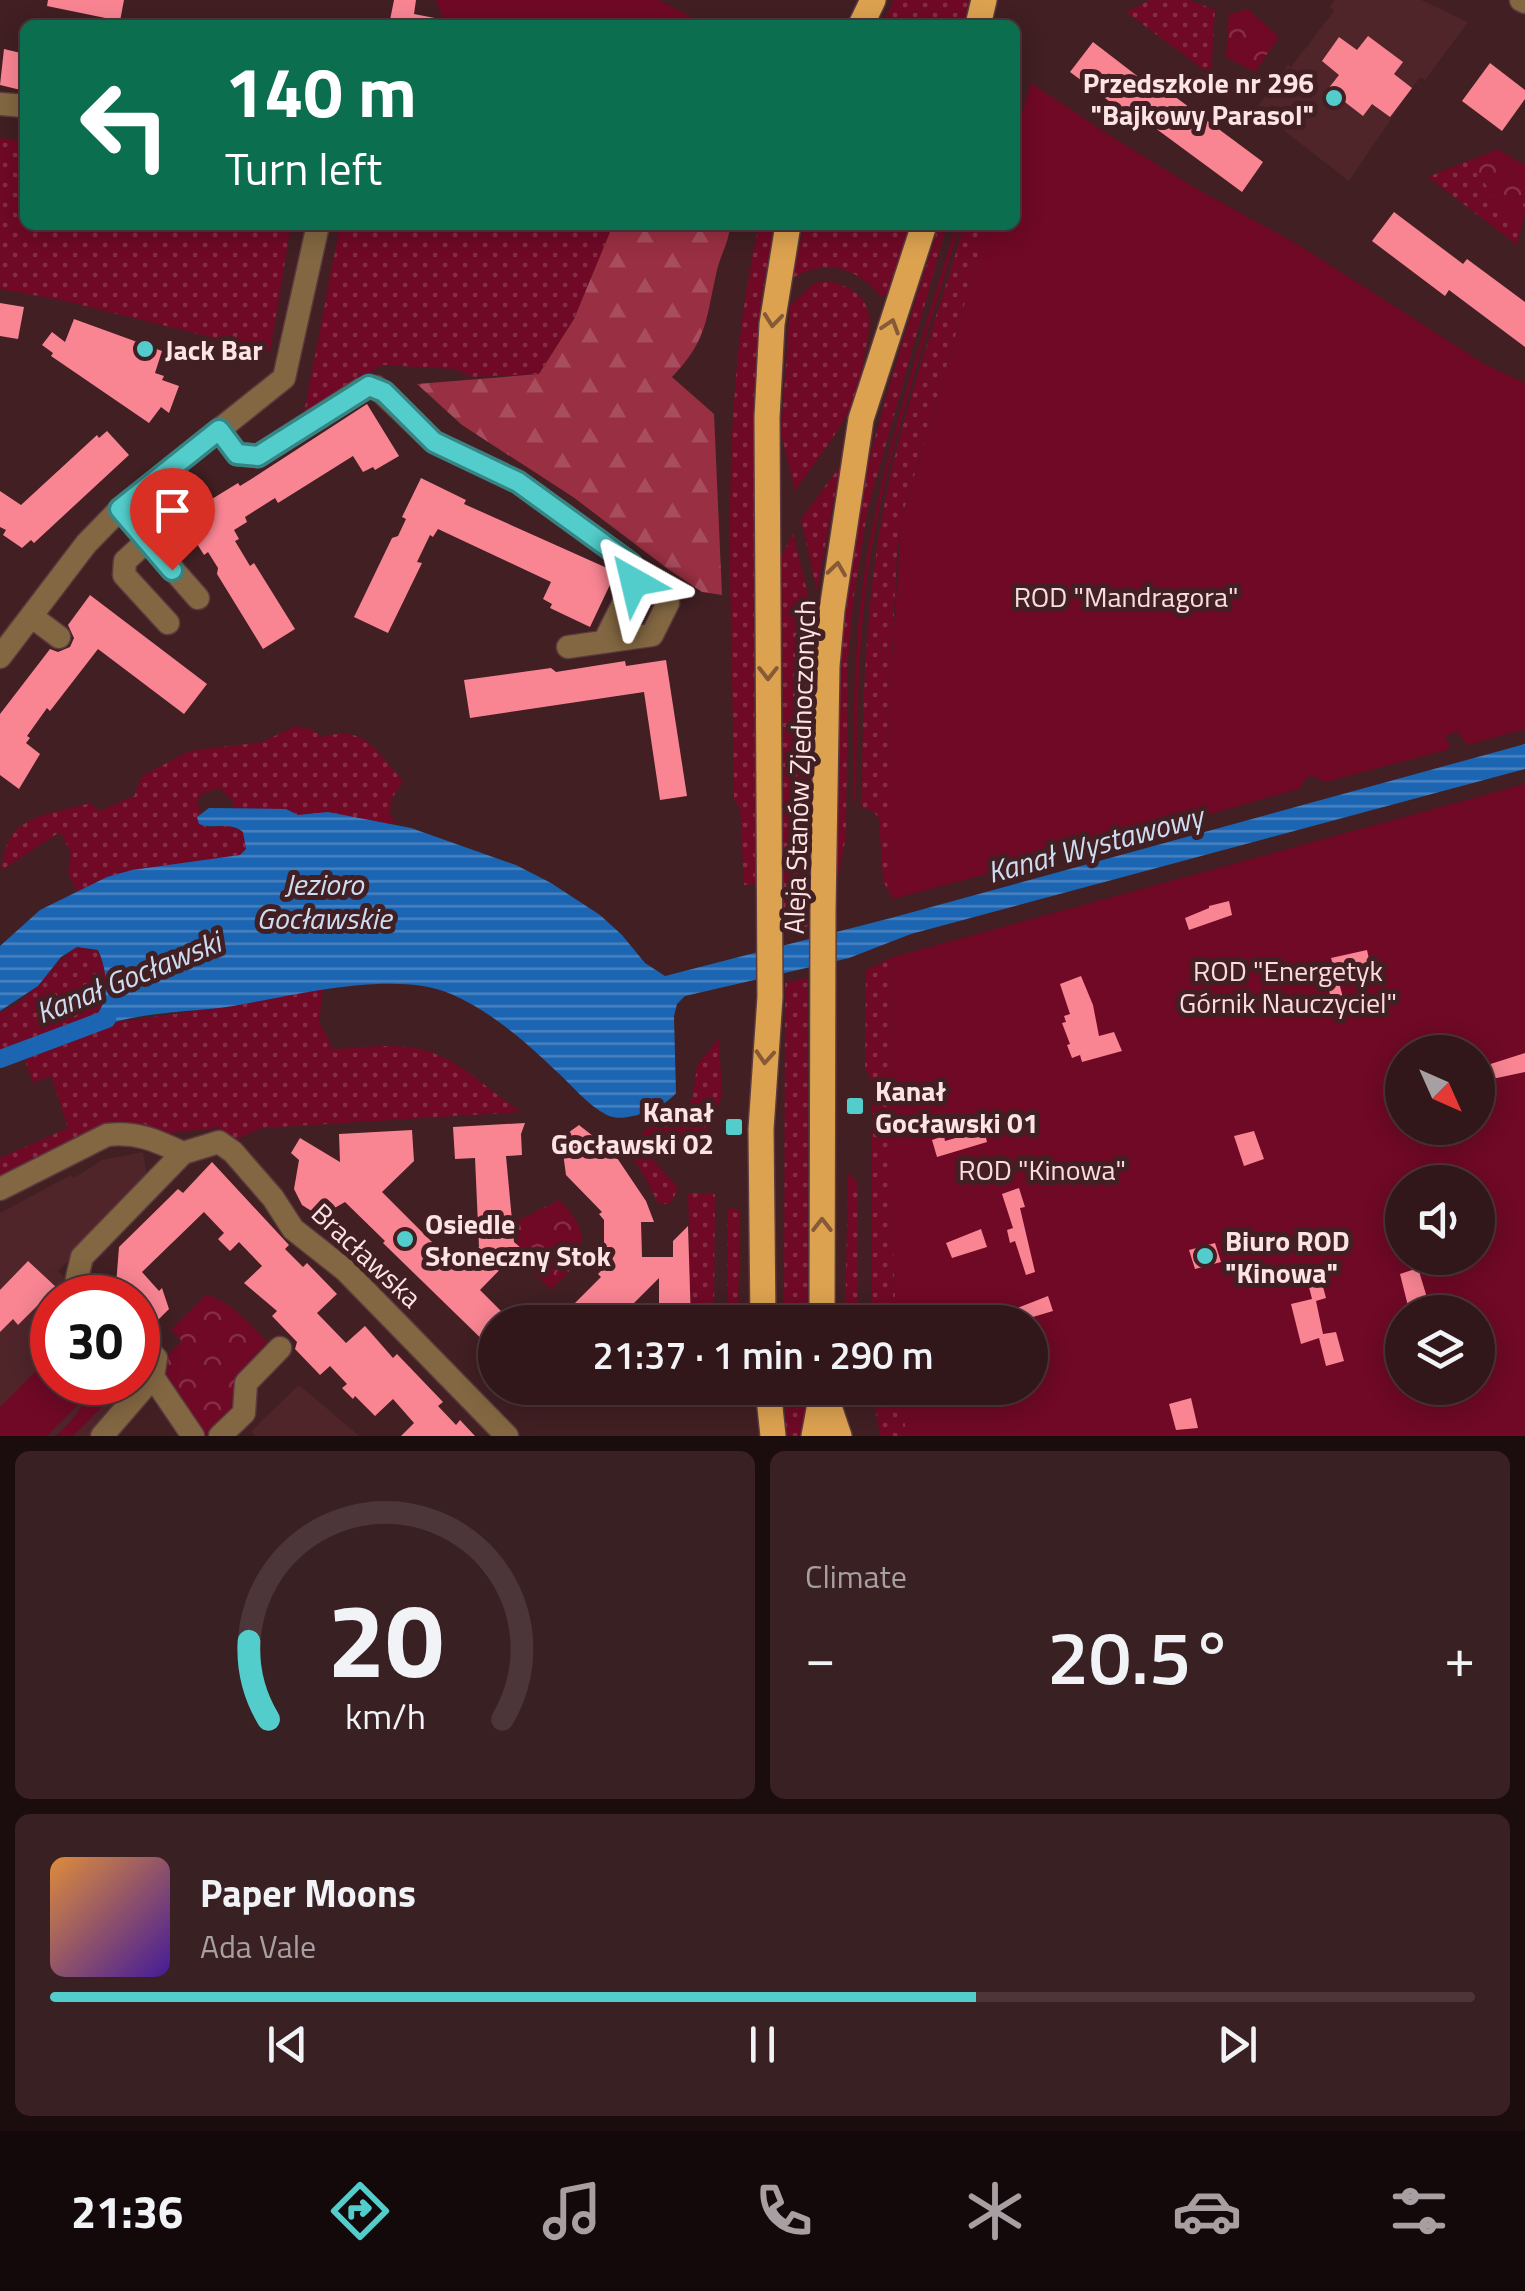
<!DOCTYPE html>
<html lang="en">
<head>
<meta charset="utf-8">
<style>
	:root { --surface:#31171a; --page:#392023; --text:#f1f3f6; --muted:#a89fa2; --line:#4c3639; --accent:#53cdcb }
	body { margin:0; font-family:"Titillium Web",sans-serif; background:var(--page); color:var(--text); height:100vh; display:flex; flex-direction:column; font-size:38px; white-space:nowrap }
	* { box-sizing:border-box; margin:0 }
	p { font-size:32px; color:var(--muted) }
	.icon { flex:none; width:55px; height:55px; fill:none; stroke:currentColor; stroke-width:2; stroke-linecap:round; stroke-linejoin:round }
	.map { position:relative; height:1436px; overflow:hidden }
	.drawer { display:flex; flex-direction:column; gap:15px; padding:15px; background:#1b0d0e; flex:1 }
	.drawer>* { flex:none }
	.top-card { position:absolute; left:20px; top:20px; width:1000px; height:210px; border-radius:15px; box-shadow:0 5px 25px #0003,0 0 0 2px var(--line); background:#0b6e4f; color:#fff; overflow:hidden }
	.needle { width:65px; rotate:135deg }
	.fabs { position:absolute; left:1385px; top:1035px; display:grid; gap:20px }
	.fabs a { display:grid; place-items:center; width:110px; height:110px; border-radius:50%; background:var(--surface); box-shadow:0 5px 25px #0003,0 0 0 2px var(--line); font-size:50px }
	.speed { position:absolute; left:30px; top:1275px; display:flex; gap:20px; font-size:50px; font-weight:700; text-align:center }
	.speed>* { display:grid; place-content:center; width:130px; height:130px; border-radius:50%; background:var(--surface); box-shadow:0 5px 25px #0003,0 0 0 2px var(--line); line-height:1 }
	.speed .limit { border:15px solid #d22; background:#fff; color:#111 }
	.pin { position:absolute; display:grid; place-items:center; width:85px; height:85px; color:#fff; margin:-102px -42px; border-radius:50% 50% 50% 0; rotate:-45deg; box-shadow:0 0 10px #0007 }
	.pin .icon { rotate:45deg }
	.me { position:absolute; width:110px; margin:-55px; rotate:323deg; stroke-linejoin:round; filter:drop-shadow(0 0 8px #0008) }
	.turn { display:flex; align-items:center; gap:35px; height:210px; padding:0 40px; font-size:45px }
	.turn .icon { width:130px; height:130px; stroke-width:2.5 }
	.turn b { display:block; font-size:70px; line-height:85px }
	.big { font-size:75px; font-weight:600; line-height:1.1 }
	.drawer .card { flex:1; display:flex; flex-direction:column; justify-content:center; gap:15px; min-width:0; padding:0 35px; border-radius:15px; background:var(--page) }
	.drawer .dial { align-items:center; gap:0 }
	.dial svg { height:260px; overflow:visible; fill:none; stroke:var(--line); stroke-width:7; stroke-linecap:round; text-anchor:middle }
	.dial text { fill:var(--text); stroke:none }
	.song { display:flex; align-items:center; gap:30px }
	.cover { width:120px; height:120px; border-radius:15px; background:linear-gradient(135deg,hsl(30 70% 55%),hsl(260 70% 35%)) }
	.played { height:10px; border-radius:5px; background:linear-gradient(90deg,var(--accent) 65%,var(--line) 65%) }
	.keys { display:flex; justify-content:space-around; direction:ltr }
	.heat { display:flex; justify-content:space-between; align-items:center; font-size:55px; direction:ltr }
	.drawer .tiles { flex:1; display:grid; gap:15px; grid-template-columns:1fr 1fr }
	.card:last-child { grid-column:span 2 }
	.trip { position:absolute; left:478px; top:1305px; width:570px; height:100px; border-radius:50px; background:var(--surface); box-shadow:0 5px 25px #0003,0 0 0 2px var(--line); font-weight:600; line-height:100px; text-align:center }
	.tab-bar { display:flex; height:160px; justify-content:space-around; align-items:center; background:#14090a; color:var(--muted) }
	.tab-bar .icon { width:70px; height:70px }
	.tab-bar .current { color:var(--accent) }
	.tab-bar b { font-size:45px; color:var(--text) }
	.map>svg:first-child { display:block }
	.built { fill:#4f252a }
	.grass { fill:url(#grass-dots) }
	.forest { fill:url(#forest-firs) }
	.park { fill:url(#park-crowns) }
	.garden { fill:#6f0926; fill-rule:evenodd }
	.water { fill:url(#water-rules) }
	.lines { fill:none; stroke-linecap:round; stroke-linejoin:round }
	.canal { stroke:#1c65b2; stroke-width:18 }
	.building { fill:#f98593 }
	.minor-casing { stroke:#5b3b3e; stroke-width:25 }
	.major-casing { stroke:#5b3b3e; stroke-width:28 }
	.minor { stroke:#836742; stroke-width:22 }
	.major { stroke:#dca250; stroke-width:25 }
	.oneway { stroke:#875a37 }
	.route-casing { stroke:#368584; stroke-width:25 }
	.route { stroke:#53cdcb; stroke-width:18 }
	.poi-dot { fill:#53cdcb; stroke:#411f23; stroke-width:4 }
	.labels { text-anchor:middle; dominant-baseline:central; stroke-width:10; stroke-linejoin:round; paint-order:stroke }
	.poi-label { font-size:28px; font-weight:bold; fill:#fce4e5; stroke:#411f23; text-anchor:start }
	.park-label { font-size:28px; fill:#fbdcde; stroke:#411f23 }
	.street-label { font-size:28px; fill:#fce4e5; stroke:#411f23 }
	.water-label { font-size:30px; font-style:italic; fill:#ccddf2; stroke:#411f23 }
</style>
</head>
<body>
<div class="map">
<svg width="1525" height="1436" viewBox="0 0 1525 1436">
	<defs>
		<pattern id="grass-dots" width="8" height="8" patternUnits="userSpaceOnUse" patternTransform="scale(2.5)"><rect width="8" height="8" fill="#6f0926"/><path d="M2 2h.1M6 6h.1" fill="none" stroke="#842d45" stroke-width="1.8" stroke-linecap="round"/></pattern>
		<pattern id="forest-firs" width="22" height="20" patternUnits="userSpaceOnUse" patternTransform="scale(2.5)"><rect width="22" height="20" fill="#992f42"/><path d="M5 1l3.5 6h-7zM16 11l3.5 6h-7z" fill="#a84d5d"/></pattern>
		<pattern id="park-crowns" width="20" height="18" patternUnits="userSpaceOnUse" patternTransform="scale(2.5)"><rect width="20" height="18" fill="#6f0926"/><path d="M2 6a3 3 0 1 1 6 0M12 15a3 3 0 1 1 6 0" fill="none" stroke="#842d45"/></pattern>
		<pattern id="water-rules" width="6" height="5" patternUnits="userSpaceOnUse" patternTransform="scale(2.5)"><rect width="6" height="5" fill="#1c65b2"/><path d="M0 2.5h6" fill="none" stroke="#4982c0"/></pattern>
	</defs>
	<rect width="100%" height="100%" fill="#411f23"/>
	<path class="built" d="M1335,0H1421L1468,22L1425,80L1420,77L1412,88L1349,181L1256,109L1288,64L1291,67L1334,11L1330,7Z
		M143,1152L148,1182L58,1271L84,1297L52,1298V1382L135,1383L91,1436H0V1213L71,1175L74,1178L102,1160Z
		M299,1385L358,1435L359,1436H255L251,1431Z"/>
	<path class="grass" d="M894,0H969L963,25H882Z
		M1150,0H1189L1215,10L1211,75L1126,12Z
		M0,138L25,142V225H291L270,352L65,301L0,289Z
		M1470,160L1502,209L1519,221L1525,196V213L1517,245L1428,177Z
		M340,225H613L574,319L539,374L471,377L455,369L382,365L304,413Z
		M759,225H774L761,300L754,398L755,884L744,885L740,807L734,800C733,609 716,412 759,225Z
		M804,225H910L889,293L881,297C858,268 826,258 793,278Z
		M939,225H947L868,509L854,595L848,661L846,836L838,877C832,753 834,626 859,504C879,410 911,317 939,225Z
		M964,225H988L903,514L897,553L890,691L893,899L883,881L879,819L874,812L862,807C862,707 865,610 883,511C901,414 937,319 964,225Z
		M830,281C872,293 874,314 865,352C863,365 861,379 857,391C845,427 816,460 795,491L781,433L790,306L814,283Z
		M840,466L817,591L801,519Z
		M793,533L814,620L808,720V928L784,933L782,555Z
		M296,726L314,730L321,737C367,724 375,751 403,781L391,800L390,814L397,824L298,815L286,809H233V802L220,788L201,794L197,803L201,814L197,817L207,827L232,826L243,832L246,849L240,855L107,877L78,892L68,874L71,853L60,832L2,870C5,814 45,816 90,803L99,811L134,796L142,776L189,751L262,742Z
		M77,947L98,951C108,972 109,998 95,1017L0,1052V1012C32,1002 49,965 77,947Z
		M893,957L891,1178L896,1322H872V1081L865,1069L866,970Z
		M808,978V1322H784L785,983Z
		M323,988L319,1022L333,1049C362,1048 392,1043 420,1049C458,1057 489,1091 521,1112L263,1128L236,1139L218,1128L170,1133L141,1123L108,1124L0,1180V1158L68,1128L51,1076L33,1083L23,1055L110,1023L231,1006Z
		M719,1038L722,1095L700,1151L636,1143L645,1130L689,1104L693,1096L697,1065Z
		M624,1147L642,1148L678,1188L671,1204L658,1203L641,1170Z
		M848,1173L858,1183V1322H845Z
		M688,1193L715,1194L714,1322H691Z
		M727,1208L740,1209L738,1322H727Z
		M785,1388H809V1436H785Z
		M872,1388H899L907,1436H880Z"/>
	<path class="forest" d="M613,225H730C729,242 721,254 717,270C706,318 708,340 672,377L714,414L722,595L702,592L668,569L573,497L462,425L417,384L539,374L574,319Z"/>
	<path class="park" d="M1248,9L1279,37L1255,72L1226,57L1229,14Z
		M1498,149L1525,165V196L1519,222L1502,209L1470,160Z
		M559,1200C595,1234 586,1260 551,1289L534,1274L538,1265L524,1251L517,1257V1221Z
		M206,1295C229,1299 257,1330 272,1348L237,1405L206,1436H199L161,1370L167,1356L182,1341L171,1330Z"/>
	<path class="garden" d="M436,0H658L694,18L690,25H445Z
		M1031,83L1117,140L1197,189L1297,244L1486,365L1525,383V729L1467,745L1457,731L1446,736L1450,749L1325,782L1310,775L1302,783L1301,788L1130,837L1117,829L1110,836V841L893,899L890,691L901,522L988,225H1015V135Z
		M956,225H960C931,323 897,421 877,521C858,615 857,709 856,805L853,798C853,704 854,611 874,518C894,419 927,322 956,225Z
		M1525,784V1436H907L899,1388H1030V1322H896L891,1178L893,957ZM1402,1052H1478V1128H1402ZM1402,1182H1478V1258H1402ZM1402,1312H1478V1388H1402Z
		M42,1365L52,1375V1382L60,1383L80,1403L47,1436H0V1407Z
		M83,1383H90L91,1401L103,1389L97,1383H126L73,1436H56C73,1419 88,1408 83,1383Z"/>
	<path class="water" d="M1525,744V769L911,934L849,958L685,996L677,1004L674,1016L676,1093C664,1108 625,1124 607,1115C587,1105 571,1084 555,1070C526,1042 489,1010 451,994C395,969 291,996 233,1006C188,1013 132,1011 91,1031L88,1023C111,1007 109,974 98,950L77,947L61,957L38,986L0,1011V946L40,910L107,877L132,870L240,855L246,849L243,832C229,821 214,830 199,824L197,817L209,808L286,809L298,815L328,812L411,828L516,865L551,883L600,915L622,935L645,963L665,976L891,918Z"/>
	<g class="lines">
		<path class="canal" d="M0,1059L107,1019"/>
	</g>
	<path class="building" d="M48,0H124L120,21L47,6Z
		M394,0H416L414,14L440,19L439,25H389Z
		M1368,36L1403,62L1394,74L1412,88L1390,117L1372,104L1363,116L1328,89L1339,75L1322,61L1339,37L1357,50Z
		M1093,42L1162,95L1166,90L1263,162L1242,192L1147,122L1144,127L1070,72Z
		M4,49L25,54V91L0,85Z
		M1490,63L1525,90V99L1502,131L1462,101Z
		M1394,212L1463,264L1467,259L1525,302V347L1449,290L1445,296L1372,241Z
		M0,303L24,307L18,339L0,336Z
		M74,319L162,351L155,373L164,376L162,380L179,386L169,413L161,407L149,423L51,356L53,353L42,345L52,332L65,342Z
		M367,404L399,456L375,470L373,467L363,472L353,456L278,503L275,498L245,517L247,522L234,530L239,539L235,541L250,566L254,563L295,629L263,649L217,574L218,568L208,552L204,555L181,518L238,483L240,486L253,478Z
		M107,431L129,455L34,543L31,540L22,548L3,535L6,530L0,527V491L21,505L97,435L99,438Z
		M421,478L466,500L464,504L616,572L590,627L550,608L552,604L543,599L551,582L438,529L433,537L430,535L417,562L422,563L388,633L354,617L392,538L398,536L406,519L402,517Z
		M90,595L207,684L184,714L98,649L50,711L47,708L27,736L30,738L26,743L40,754L19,789L0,775V714L50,649L58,652L70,647L74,638L68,625Z
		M666,660L687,796L660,800L644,692L470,718L464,680L551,668L556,672L625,661L626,666Z
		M1229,901L1232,915L1189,930L1185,918L1209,908V906Z
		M1367,950L1370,964L1336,972L1347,1012L1335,1015L1325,974L1335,971L1331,958Z
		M1081,976L1093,1005L1099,1036L1114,1032L1122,1051L1082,1062L1080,1055L1072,1058L1067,1045L1070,1044L1062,1023L1066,1022L1064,1016L1070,1014L1060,984Z
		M1525,1053V1072L1478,1082V1068Z
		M525,1123L521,1134L522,1155L506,1156L514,1242L521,1248L480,1290L512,1322H495V1352L383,1243L385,1241L345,1202L326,1213L313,1212L302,1205L294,1189L299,1160L291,1153L300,1138L340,1162L339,1134L412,1130L414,1161L382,1192L457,1267L479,1247L475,1158L455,1159L453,1127Z
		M579,1125L613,1152L646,1201L654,1222H641L642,1257H673V1241L688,1226L691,1322H659V1278L630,1307L608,1322H561L571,1313L568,1310L601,1277L598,1274L604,1268V1220L599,1214L602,1212L566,1175L561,1138Z
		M984,1130L987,1142L937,1157L932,1140L944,1136L945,1141Z
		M1254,1131L1264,1159L1244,1166L1234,1136Z
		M212,1162L289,1245L285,1249L303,1267L307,1263L337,1294L317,1313L346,1343L365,1326L393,1358L397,1354L443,1402L438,1406L456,1425L460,1420L475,1436H401L414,1423L393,1399L375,1416L355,1396L353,1399L342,1388L347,1384L330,1366L320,1375L295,1349L297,1342L272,1316L277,1311L244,1283L262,1266L239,1242L230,1251L218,1239L224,1233L204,1212L142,1272L159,1291L162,1288L169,1309L150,1328L138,1315V1298H128L116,1285L119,1247L178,1189L183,1193Z
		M1019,1188L1025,1207L1020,1208L1035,1272L1026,1275L1015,1241L1010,1243L1007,1230L1013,1228L1002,1194Z
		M981,1229L987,1247L952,1258L946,1243Z
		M1215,1243L1221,1262L1195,1269L1189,1250Z
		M28,1261L56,1287L18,1325L13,1319L0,1332V1290Z
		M1418,1268L1428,1301L1448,1297L1450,1311L1405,1312L1404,1306H1408L1400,1274Z
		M1322,1283L1326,1298L1316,1301L1323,1334L1336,1332L1344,1361L1326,1366L1319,1338L1301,1344L1291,1304L1312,1299L1309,1287Z
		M1048,1296L1053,1311L1016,1322L1012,1310Z
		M1191,1398L1198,1428L1176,1430L1169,1404Z"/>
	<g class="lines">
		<g class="minor-casing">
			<path id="minor" d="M1521,0L1525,2
				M0,104L25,106
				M219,430L237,454L258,456L362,389L376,387L434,442L518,482L631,564L634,582L604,642
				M120,509L198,598
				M147,541L125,561L124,575L168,623
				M31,616L59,637
				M568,647L652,635L668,603
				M0,657L86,544L120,509L284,378L318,225
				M0,1189L107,1135C136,1131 157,1141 183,1153
				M96,1298L77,1278L82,1257L183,1153L219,1142L233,1152L273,1198L293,1229L345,1270L507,1436
				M153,1377L193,1436
				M102,1436L153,1377L156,1358L138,1340
				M220,1436L244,1413L246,1383L280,1348"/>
		</g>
		<g class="major-casing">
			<path id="major" d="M861,25L873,0
				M978,25L984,0
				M763,1322L761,1129L770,997L767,417L772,324L788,225
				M822,1322L823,912L827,666L832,610L861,419L924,225
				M768,1388L773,1436
				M823,1389L839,1436
				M814,1436L823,1388"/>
		</g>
		<use href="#minor" class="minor"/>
		<use href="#major" class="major"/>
	</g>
	<defs><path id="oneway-chevron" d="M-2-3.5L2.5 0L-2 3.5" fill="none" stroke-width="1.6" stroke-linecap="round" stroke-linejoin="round" transform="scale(2.5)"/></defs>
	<g class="oneway">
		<use href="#oneway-chevron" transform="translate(773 320) rotate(96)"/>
		<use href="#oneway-chevron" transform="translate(891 326) rotate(-72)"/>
		<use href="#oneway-chevron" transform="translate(837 569) rotate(-82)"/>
		<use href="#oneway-chevron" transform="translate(768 673) rotate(90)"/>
		<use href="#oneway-chevron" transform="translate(765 1057) rotate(94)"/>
		<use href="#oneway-chevron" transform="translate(822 1225) rotate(-90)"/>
	</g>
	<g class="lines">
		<g class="route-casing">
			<path id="route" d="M172,570L120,509L219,430L237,454L258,456L369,386L384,392L434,442L518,482L631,564L634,582"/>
		</g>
		<use href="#route" class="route"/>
	</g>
	<g class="poi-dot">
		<circle cx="1334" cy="98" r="10"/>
		<circle cx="145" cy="349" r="10"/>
		<rect x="845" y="1096" width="20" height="20" rx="5"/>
		<rect x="724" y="1117" width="20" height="20" rx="5"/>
		<circle cx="405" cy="1239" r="10"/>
		<circle cx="1205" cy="1256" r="10"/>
	</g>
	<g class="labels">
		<g class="poi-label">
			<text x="1314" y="82" text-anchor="end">Przedszkole nr 296<tspan x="1314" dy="32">"Bajkowy Parasol"</tspan></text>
			<text x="165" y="349">Jack Bar</text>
			<text x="875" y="1090">Kanał<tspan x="875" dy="32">Gocławski 01</tspan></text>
			<text x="714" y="1111" text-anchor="end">Kanał<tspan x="714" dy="32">Gocławski 02</tspan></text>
			<text x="425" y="1223">Osiedle<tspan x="425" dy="32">Słoneczny Stok</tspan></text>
			<text x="1225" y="1240">Biuro ROD<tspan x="1225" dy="32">"Kinowa"</tspan></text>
		</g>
		<g class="park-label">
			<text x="1126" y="596">ROD "Mandragora"</text>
			<text x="1288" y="970">ROD "Energetyk<tspan x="1288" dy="32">Górnik Nauczyciel"</tspan></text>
			<text x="1042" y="1169">ROD "Kinowa"</text>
		</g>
		<g class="street-label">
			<text transform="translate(799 767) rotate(-88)">Aleja Stanów Zjednoczonych</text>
			<text transform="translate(367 1255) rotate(43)">Bracławska</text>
		</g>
		<g class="water-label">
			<text transform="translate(1095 844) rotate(-15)">Kanał Wystawowy</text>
			<text x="324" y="884">Jezioro<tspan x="324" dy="34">Gocławskie</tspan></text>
			<text transform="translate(128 977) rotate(-22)">Kanał Gocławski</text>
		</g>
	</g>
</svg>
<div class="fabs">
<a><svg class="needle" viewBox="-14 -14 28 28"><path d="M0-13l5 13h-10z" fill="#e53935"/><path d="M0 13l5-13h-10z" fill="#a89fa2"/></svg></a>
<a><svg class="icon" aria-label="sound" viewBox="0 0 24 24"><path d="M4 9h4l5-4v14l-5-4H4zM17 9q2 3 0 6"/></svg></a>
<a><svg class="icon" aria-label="layers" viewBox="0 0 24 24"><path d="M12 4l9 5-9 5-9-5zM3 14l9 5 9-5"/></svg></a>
</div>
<div class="speed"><div class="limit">30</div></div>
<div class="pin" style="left:172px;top:570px;background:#d93025"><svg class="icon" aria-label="arrive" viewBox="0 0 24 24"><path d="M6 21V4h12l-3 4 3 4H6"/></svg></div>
<svg class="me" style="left:634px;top:582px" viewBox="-20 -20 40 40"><path d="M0-17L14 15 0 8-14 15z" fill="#53cdcb" stroke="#fff" stroke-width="4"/></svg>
<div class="trip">21:37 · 1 min · 290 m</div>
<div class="top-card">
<div class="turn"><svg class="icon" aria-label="left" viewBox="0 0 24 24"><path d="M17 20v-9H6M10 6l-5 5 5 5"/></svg><div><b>140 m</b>Turn left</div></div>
</div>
</div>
<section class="drawer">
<div class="tiles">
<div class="card dial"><svg viewBox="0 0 100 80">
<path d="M14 69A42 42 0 1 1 86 69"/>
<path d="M14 69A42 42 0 0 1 8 45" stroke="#53cdcb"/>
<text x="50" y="56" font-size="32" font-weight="700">20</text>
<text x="50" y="72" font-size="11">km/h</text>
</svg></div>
<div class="card"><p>Climate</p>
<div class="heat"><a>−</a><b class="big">20.5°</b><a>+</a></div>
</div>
<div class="card">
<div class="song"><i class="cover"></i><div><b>Paper Moons</b><p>Ada Vale</p></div></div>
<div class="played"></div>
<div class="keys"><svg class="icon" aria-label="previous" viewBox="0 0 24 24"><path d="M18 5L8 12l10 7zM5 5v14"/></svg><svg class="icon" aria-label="pause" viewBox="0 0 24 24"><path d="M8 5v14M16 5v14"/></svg><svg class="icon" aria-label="next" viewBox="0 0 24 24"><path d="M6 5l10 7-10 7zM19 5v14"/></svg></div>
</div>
</div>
</section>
<nav class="tab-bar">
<b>21:36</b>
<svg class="icon current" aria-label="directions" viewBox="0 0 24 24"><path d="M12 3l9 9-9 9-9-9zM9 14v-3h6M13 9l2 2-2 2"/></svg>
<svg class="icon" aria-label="music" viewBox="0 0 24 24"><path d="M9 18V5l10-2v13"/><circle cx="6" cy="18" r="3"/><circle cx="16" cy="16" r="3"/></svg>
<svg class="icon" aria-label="phone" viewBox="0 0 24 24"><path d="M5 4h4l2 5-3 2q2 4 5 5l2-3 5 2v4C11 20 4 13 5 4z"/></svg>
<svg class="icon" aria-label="climate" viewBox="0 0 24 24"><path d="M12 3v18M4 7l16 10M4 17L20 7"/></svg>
<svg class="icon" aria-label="car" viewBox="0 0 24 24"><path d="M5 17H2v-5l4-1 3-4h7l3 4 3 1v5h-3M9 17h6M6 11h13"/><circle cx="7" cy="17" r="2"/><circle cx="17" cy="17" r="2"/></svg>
<svg class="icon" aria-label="filters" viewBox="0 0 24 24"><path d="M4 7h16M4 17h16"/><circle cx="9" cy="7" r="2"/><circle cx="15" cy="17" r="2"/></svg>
</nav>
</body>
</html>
